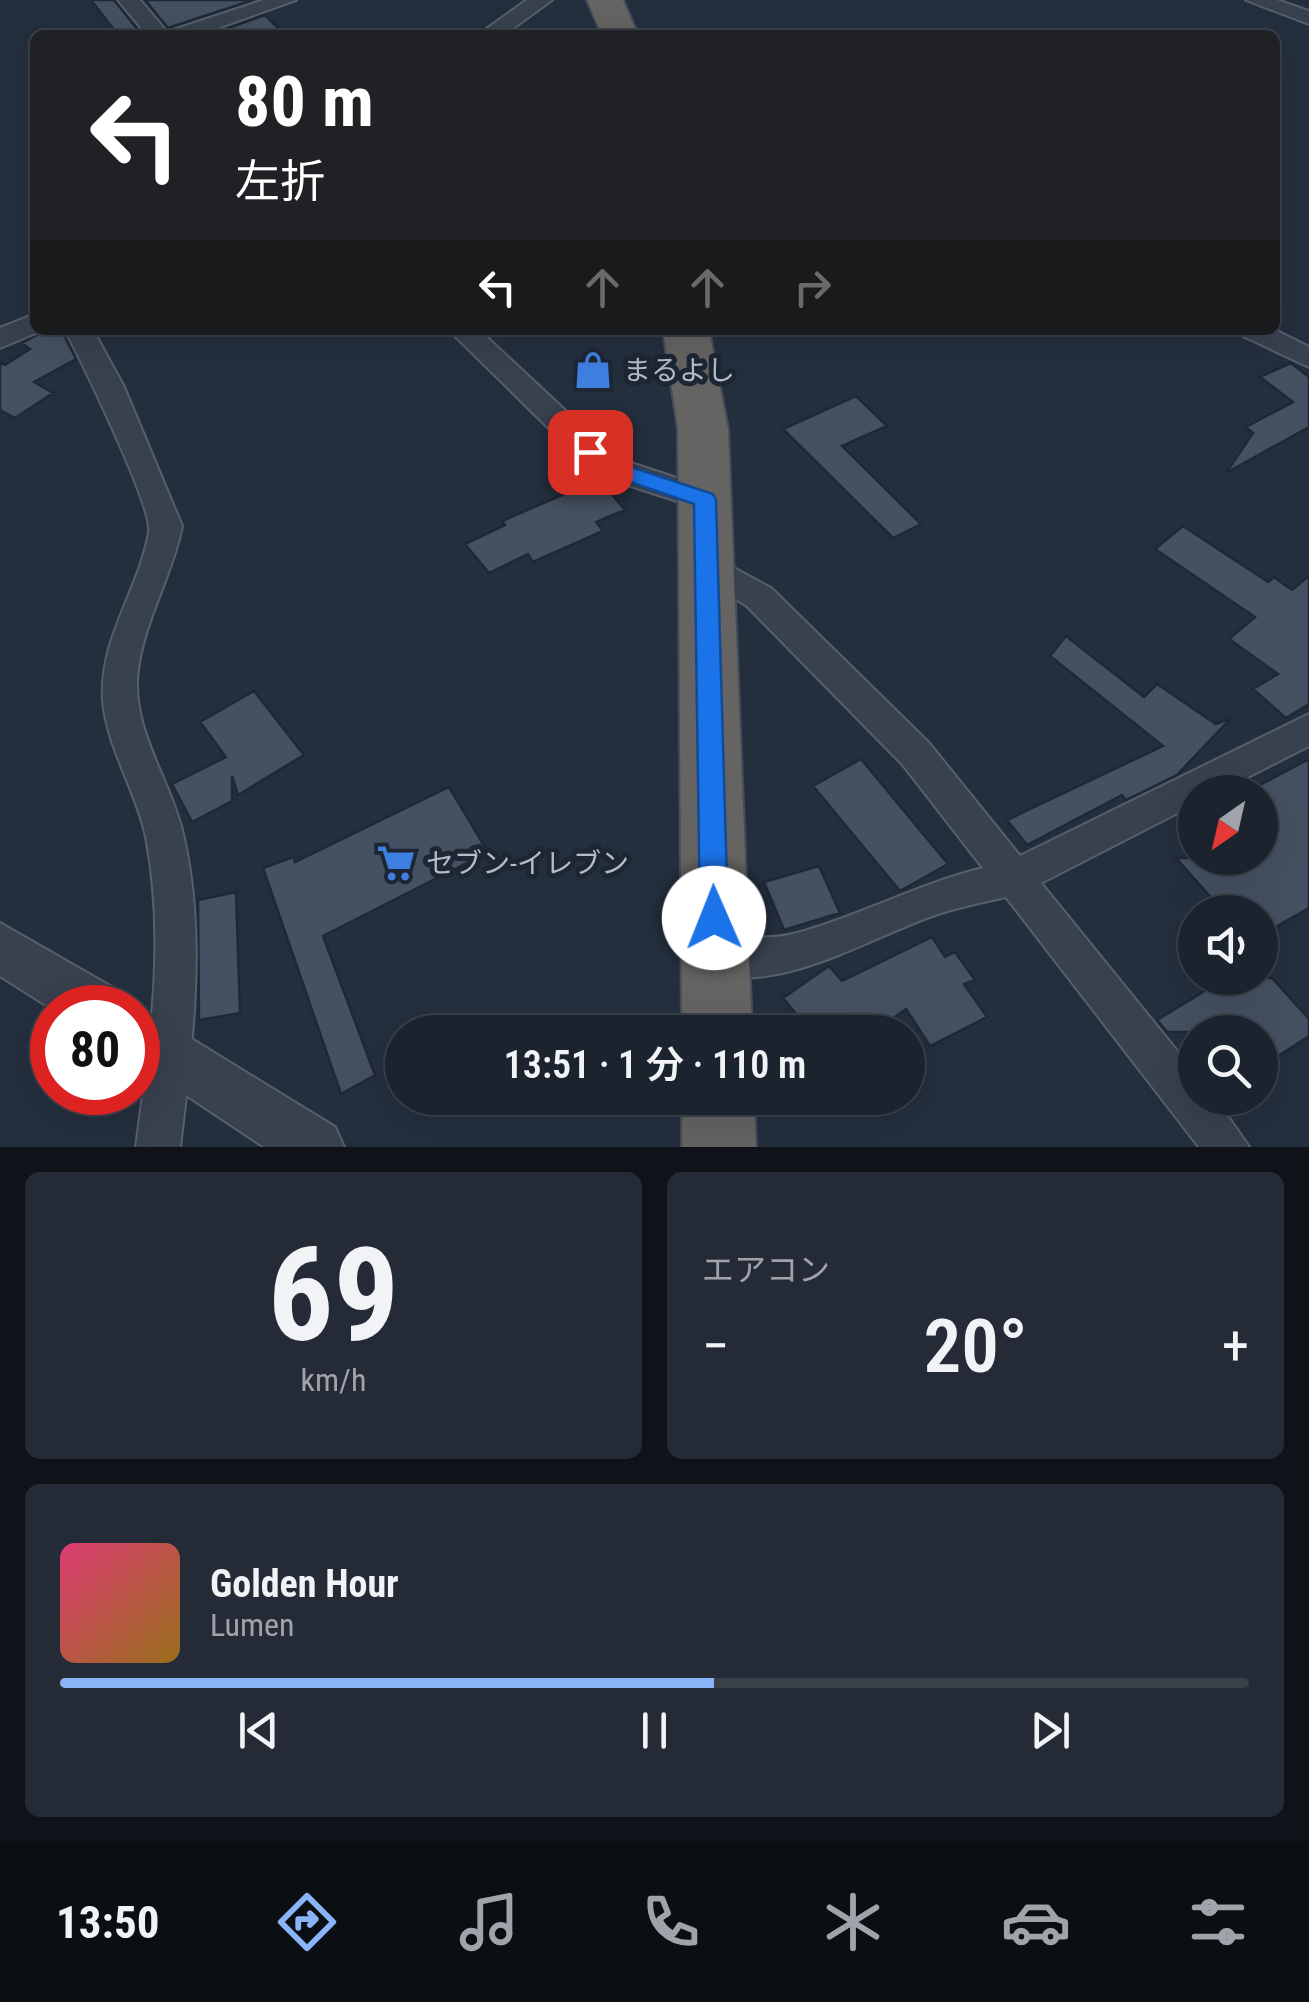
<!DOCTYPE html>
<html lang="ja">
<head>
<meta charset="utf-8">
<style>
	:root { --surface:#1b232e; --page:#242b36; --text:#f1f3f6; --muted:#a0a4aa; --line:#39404a; --accent:#8ab4f8 }
	body { margin:0; font-family:"Roboto Condensed","Noto Sans JP",sans-serif; background:var(--page); color:var(--text); height:100vh; display:flex; flex-direction:column; font-size:38px; white-space:nowrap }
	* { box-sizing:border-box; margin:0 }
	p { font-size:32px; color:var(--muted) }
	.icon { flex:none; width:55px; height:55px; fill:none; stroke:currentColor; stroke-width:2; stroke-linecap:round; stroke-linejoin:round }
	.map { position:relative; height:1147px; overflow:hidden }
	.panel { display:flex; flex-direction:column; gap:25px; padding:25px; background:#0f1319; flex:1 }
	.panel>* { flex:none }
	.guide { position:absolute; left:30px; top:30px; width:1250px; height:305px; border-radius:15px; box-shadow:0 10px 40px #0002,0 0 0 2px var(--line); background:#202124; color:#fff; overflow:hidden }
	.needle { width:65px; rotate:214deg }
	.controls { position:absolute; left:1178px; top:775px; display:grid; gap:20px }
	.controls a { display:grid; place-items:center; width:100px; height:100px; border-radius:50%; background:var(--surface); box-shadow:0 10px 40px #0002,0 0 0 2px var(--line); font-size:50px }
	.speed { position:absolute; left:30px; top:985px; display:flex; gap:20px; font-size:50px; font-weight:700; text-align:center }
	.speed>* { display:grid; place-content:center; width:130px; height:130px; border-radius:50%; background:var(--surface); box-shadow:0 10px 40px #0002,0 0 0 2px var(--line); line-height:1 }
	.speed .limit { border:15px solid #d22; background:#fff; color:#111 }
	.pin { position:absolute; display:grid; place-items:center; width:85px; height:85px; color:#fff; margin:-42px; border-radius:20px; box-shadow:0 5px 15px #0006 }
	.me { position:absolute; width:110px; margin:-55px; rotate:359deg; stroke-linejoin:round; filter:drop-shadow(0 0 8px #0008) }
	.turn { display:flex; align-items:center; gap:35px; height:210px; padding:0 40px; font-size:45px }
	.turn .icon { width:130px; height:130px; stroke-width:2.5 }
	.turn b { display:block; font-size:70px; line-height:85px }
	.lanes { display:flex; align-items:center; height:95px; padding:0 40px; background:#0003; justify-content:center; gap:50px; direction:ltr }
	.lanes .off { opacity:.35 }
	.big { font-size:75px; font-weight:600; line-height:1.1 }
	.panel .card { flex:1; display:flex; flex-direction:column; justify-content:center; gap:15px; min-width:0; padding:0 35px; border-radius:15px; background:var(--page) }
	.panel .dial { align-items:center; gap:0 }
	.dial b { font-size:130px; line-height:1 }
	.song { display:flex; align-items:center; gap:30px }
	.cover { width:120px; height:120px; border-radius:15px; background:linear-gradient(135deg,hsl(340 70% 55%),hsl(40 70% 35%)) }
	.played { height:10px; border-radius:5px; background:linear-gradient(90deg,var(--accent) 55%,var(--line) 55%) }
	.keys { display:flex; justify-content:space-around; direction:ltr }
	.heat { display:flex; justify-content:space-between; align-items:center; font-size:55px; direction:ltr }
	.panel .tiles { flex:1; display:grid; gap:25px; grid-template-columns:1fr 1fr }
	.card:last-child { grid-column:span 2 }
	.trip { position:absolute; left:385px; top:1015px; width:540px; height:100px; border-radius:50px; background:var(--surface); box-shadow:0 10px 40px #0002,0 0 0 2px var(--line); font-weight:600; line-height:100px; text-align:center }
	.tabs { display:flex; height:160px; justify-content:space-around; align-items:center; background:#0b0e12; color:var(--muted) }
	.tabs .icon { width:70px; height:70px }
	.tabs .active { color:var(--accent) }
	.tabs b { font-size:45px; color:var(--text) }
	.map>svg:first-child { display:block }
	.building { fill:#455162; stroke:#1f2835; stroke-width:2.5 }
	.lines { fill:none; stroke-linecap:round; stroke-linejoin:round }
	.minor-casing { stroke:#565f6c; stroke-width:4 }
	.tertiary-casing { stroke:#565f6c; stroke-width:4 }
	.trunk-casing { stroke:#434c59; stroke-width:4 }
	.minor { fill:#38414e; fill-rule:evenodd }
	.tertiary { fill:#38414e; fill-rule:evenodd }
	.trunk { fill:#656462; fill-rule:evenodd }
	.route { fill:#1a73e8; stroke:#114b97; stroke-width:2.5 }
	.labels { text-anchor:middle; dominant-baseline:central; stroke-width:10; stroke-linejoin:round; paint-order:stroke }
	.poi-label { font-size:28px; fill:#b4bcc9; stroke:#1d2633; text-anchor:start }
</style>
</head>
<body>
<div class="map">
<svg width="1309" height="1147" viewBox="0 0 1309 1147">
	<rect width="100%" height="100%" fill="#242f3e"/>
	<path class="building" d="M91,0H114L142,35H118Z
		M145,0H249L250,1L168,28Z
		M265,15L285,35H209Z
		M46,330L64,335L76,359L34,382L53,393L15,418L0,410V362L5,365L30,349L22,343Z
		M1291,363L1309,377V427L1226,473L1253,433L1246,427L1293,402L1260,377Z
		M856,396L887,426L842,446L921,524L893,538L783,429Z
		M599,479L625,510L596,522L603,531L533,562L528,554L489,573L465,544L505,525L502,521Z
		M1183,526L1268,582L1274,577L1292,590L1309,576V704L1286,718L1253,689L1278,674L1229,639L1255,617L1155,549Z
		M1066,636L1144,697L1157,684L1216,724L1231,718L1177,775L1126,800L1122,795L1027,845L1007,820L1163,746L1050,656Z
		M254,691L304,755L238,795L232,776V801L192,822L172,784L226,757L200,722Z
		M861,759L948,864L900,891L813,786Z
		M1309,759V908L1260,936V912H1224L1176,858H1260V785Z
		M449,787L488,852L323,936L375,1075L341,1094L263,868L293,857L295,862Z
		M819,866L840,913L784,930L764,882Z
		M236,892L240,1013L199,1020L198,900Z
		M932,937L945,957L955,952L975,980L964,984L987,1017L930,1046L906,1009L874,1032H811L783,998L829,966L842,981Z
		M1226,978H1272L1309,1019V1036L1260,1068V1032H1167L1157,1020Z"/>
	<g class="lines">
		<g class="minor-casing">
			<path id="minor" d="M118,0H140L167,32L264,0H296L198,35H147Z
				M527,0H552L504,35H478Z
				M1246,0H1277L1309,11V24Z
				M35,314V330H43L0,348V328Z
				M65,330H93L124,387L182,526C172,578 140,627 137,680C135,735 171,782 183,834C207,937 192,1044 180,1147H136C150,1044 166,940 146,837C136,790 107,748 103,700C99,639 139,590 149,532C153,507 81,360 65,330Z
				M449,330H479L601,444L634,464L716,491L721,499L716,507L705,510L612,480L579,458Z
				M1239,330H1275L1309,347V367L1243,336Z
				M706,553L771,588L929,743L1020,856L1309,714V746L1218,792H1195V804L1041,883L1195,1073V1098H1215L1249,1147H1199L1006,897C983,902 960,907 938,914C869,937 775,999 701,970L695,957L701,944C730,932 763,942 793,934C858,917 917,884 983,868L903,765L747,606L695,574L690,565L695,556Z"/>
		</g>
		<g class="tertiary-casing">
			<path id="tertiary" d="M0,923L117,990L125,1008L52,1009L0,976Z
				M138,1006L335,1127L344,1147H264L138,1063V1008H133Z"/>
		</g>
		<g class="trunk-casing">
			<path id="trunk" d="M587,0H623L638,35H602Z
				M663,330H709L728,429L752,1032H682L678,429Z
				M682,1098H754L756,1147H682Z"/>
		</g>
		<use href="#minor" class="minor"/>
		<use href="#tertiary" class="tertiary"/>
		<use href="#trunk" class="trunk"/>
	</g>
	<path class="route" d="M590,444L631,467L713,494L716,500L728,918L724,927L714,931L705,927L700,918L694,504L616,477L583,457L579,452Z"/>
	<defs>
		<g id="shop-bare" transform="scale(3)"><path d="M-5-2.5h2.3a2.7 3.5 0 0 1 5.4 0H5L5.5 6h-11ZM-1.5-2.5h3a1.5 2.3 0 0 0-3 0Z" fill="#3f7fe0" stroke="#1d2633" stroke-width="2.5" paint-order="stroke"/></g>
		<g id="supermarket-bare" transform="scale(3)"><path d="M-6-5.5h2.5l.6 2H6L4.5 2H-2.5L-4.4-4H-6ZM-1.5 3.2a1.3 1.3 0 1 0 .1 0ZM3 3.2a1.3 1.3 0 1 0 .1 0Z" fill="#3f7fe0" stroke="#1d2633" stroke-width="2.5" paint-order="stroke"/></g>
	</defs>
	<g fill-rule="evenodd">
		<use href="#shop-bare" x="593" y="370"/>
		<use href="#supermarket-bare" x="396" y="863"/>
	</g>
	<g class="labels">
		<g class="poi-label">
			<text x="623" y="370">まるよし</text>
			<text x="426" y="863">セブン-イレブン</text>
		</g>
	</g>
</svg>
<div class="controls">
<a><svg class="needle" viewBox="-14 -14 28 28"><path d="M0-13l5 13h-10z" fill="#e53935"/><path d="M0 13l5-13h-10z" fill="#a0a4aa"/></svg></a>
<a><svg class="icon" aria-label="sound" viewBox="0 0 24 24"><path d="M4 9h4l5-4v14l-5-4H4zM17 9q2 3 0 6"/></svg></a>
<a><svg class="icon" aria-label="search" viewBox="0 0 24 24"><circle cx="10" cy="10" r="6"/><path d="M15 15l6 6"/></svg></a>
</div>
<div class="speed"><div class="limit">80</div></div>
<div class="pin" style="left:590px;top:452px;background:#d93025"><svg class="icon" aria-label="arrive" viewBox="0 0 24 24"><path d="M6 21V4h12l-3 4 3 4H6"/></svg></div>
<svg class="me" style="left:714px;top:918px" viewBox="-20 -20 40 40"><circle r="19" fill="#fff"/><path d="M0-13L10 11 0 6-10 11z" fill="#1a73e8"/></svg>
<div class="trip">13:51 · 1 分 · 110 m</div>
<div class="guide">
<div class="turn"><svg class="icon" aria-label="left" viewBox="0 0 24 24"><path d="M17 20v-9H6M10 6l-5 5 5 5"/></svg><div><b>80 m</b>左折</div></div>
<div class="lanes"><svg class="icon" aria-label="left" viewBox="0 0 24 24"><path d="M17 20v-9H6M10 6l-5 5 5 5"/></svg><svg class="icon off" aria-label="ahead" viewBox="0 0 24 24"><path d="M12 20V5M6 11l6-6 6 6"/></svg><svg class="icon off" aria-label="ahead" viewBox="0 0 24 24"><path d="M12 20V5M6 11l6-6 6 6"/></svg><svg class="icon off" aria-label="right" viewBox="0 0 24 24"><path d="M7 20v-9h11M14 6l5 5-5 5"/></svg></div>
</div>
</div>
<section class="panel">
<div class="tiles">
<div class="card dial"><b>69</b><p>km/h</p></div>
<div class="card"><p>エアコン</p>
<div class="heat"><a>−</a><b class="big">20°</b><a>+</a></div>
</div>
<div class="card">
<div class="song"><i class="cover"></i><div><b>Golden Hour</b><p>Lumen</p></div></div>
<div class="played"></div>
<div class="keys"><svg class="icon" aria-label="previous" viewBox="0 0 24 24"><path d="M18 5L8 12l10 7zM5 5v14"/></svg><svg class="icon" aria-label="pause" viewBox="0 0 24 24"><path d="M8 5v14M16 5v14"/></svg><svg class="icon" aria-label="next" viewBox="0 0 24 24"><path d="M6 5l10 7-10 7zM19 5v14"/></svg></div>
</div>
</div>
</section>
<nav class="tabs">
<b>13:50</b>
<svg class="icon active" aria-label="directions" viewBox="0 0 24 24"><path d="M12 3l9 9-9 9-9-9zM9 14v-3h6M13 9l2 2-2 2"/></svg>
<svg class="icon" aria-label="music" viewBox="0 0 24 24"><path d="M9 18V5l10-2v13"/><circle cx="6" cy="18" r="3"/><circle cx="16" cy="16" r="3"/></svg>
<svg class="icon" aria-label="phone" viewBox="0 0 24 24"><path d="M5 4h4l2 5-3 2q2 4 5 5l2-3 5 2v4C11 20 4 13 5 4z"/></svg>
<svg class="icon" aria-label="climate" viewBox="0 0 24 24"><path d="M12 3v18M4 7l16 10M4 17L20 7"/></svg>
<svg class="icon" aria-label="car" viewBox="0 0 24 24"><path d="M5 17H2v-5l4-1 3-4h7l3 4 3 1v5h-3M9 17h6M6 11h13"/><circle cx="7" cy="17" r="2"/><circle cx="17" cy="17" r="2"/></svg>
<svg class="icon" aria-label="filters" viewBox="0 0 24 24"><path d="M4 7h16M4 17h16"/><circle cx="9" cy="7" r="2"/><circle cx="15" cy="17" r="2"/></svg>
</nav>
</body>
</html>
